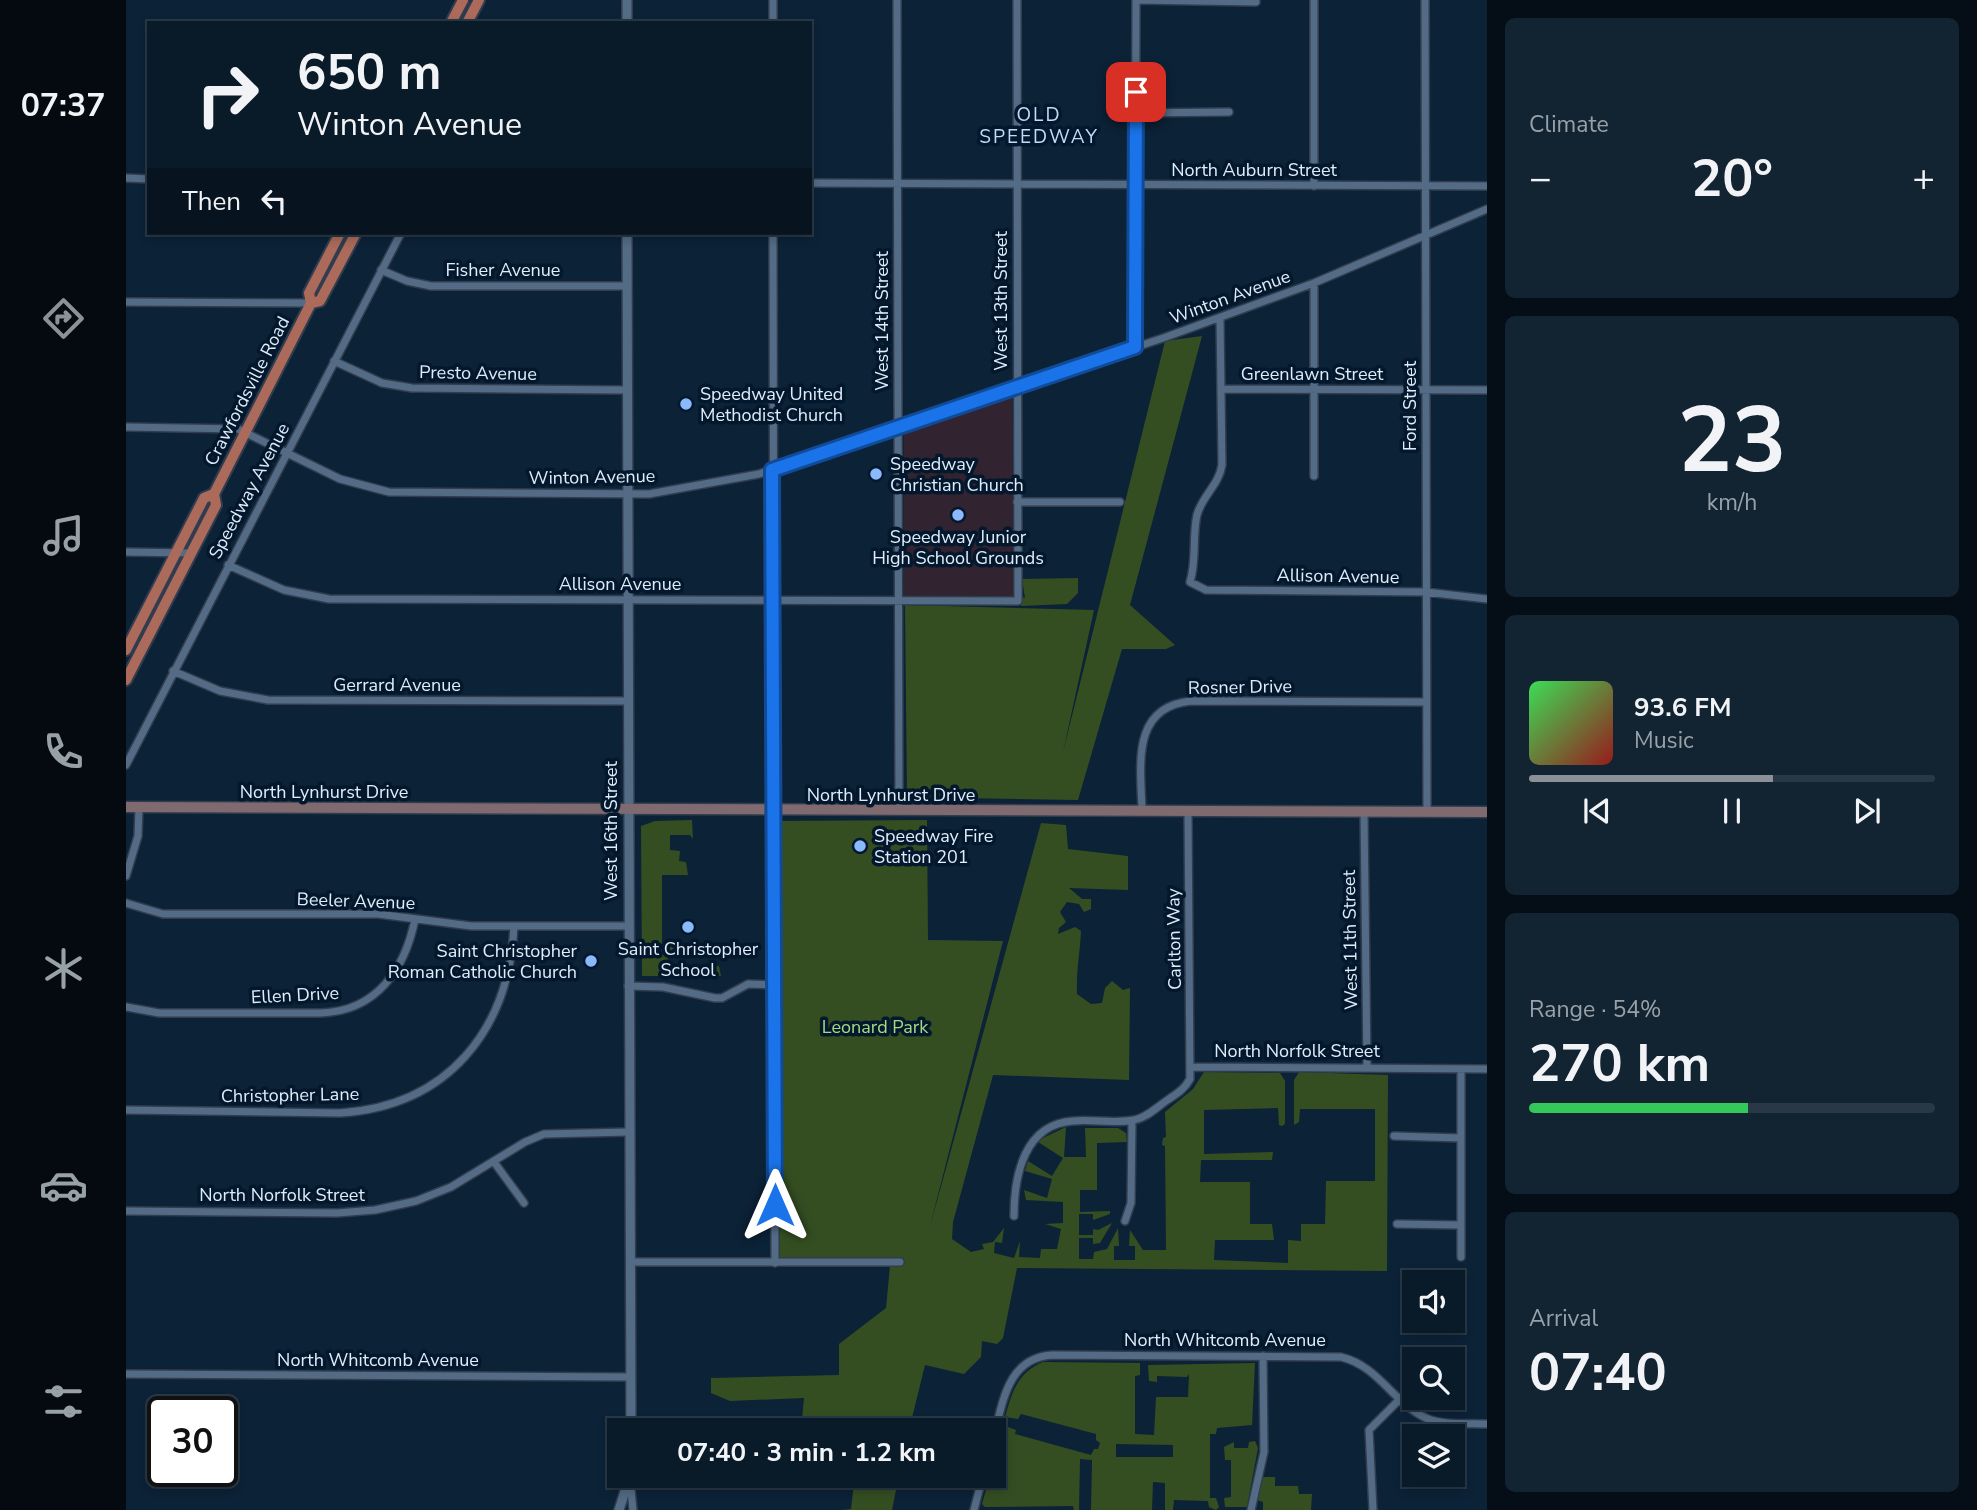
<!DOCTYPE html>
<html lang="en">
<head>
<meta charset="utf-8">
<style>
	:root { --surface:#091a29; --page:#122331; --text:#f1f3f6; --muted:#99a1a8; --line:#293846; --accent:#8c9099 }
	body { margin:0; font-family:"Nunito Sans",sans-serif; background:var(--page); color:var(--text); height:100vh; display:flex; flex-direction:column; font-size:26px; white-space:nowrap }
	* { box-sizing:border-box; margin:0 }
	p { font-size:23px; color:var(--muted) }
	.icon { flex:none; width:38px; height:38px; fill:none; stroke:currentColor; stroke-width:2; stroke-linecap:round; stroke-linejoin:round }
	.map { position:relative; flex:1; overflow:hidden }
	.side { display:flex; flex-direction:column; gap:18px; padding:18px; background:#050e17; width:490px }
	.side>* { flex:none }
	.top-card { position:absolute; left:21px; top:21px; width:665px; height:214px; border-radius:0px; box-shadow:0 4px 10px #0003,0 0 0 2px var(--line); background:#091a29; color:var(--text); overflow:hidden }
	.fabs { position:absolute; left:1276px; top:1270px; display:grid; gap:14px }
	.fabs a { display:grid; place-items:center; width:63px; height:63px; border-radius:0px; background:var(--surface); box-shadow:0 4px 10px #0003,0 0 0 2px var(--line); font-size:35px }
	.speed { position:absolute; left:21px; top:1396px; display:flex; gap:14px; font-size:35px; font-weight:700; text-align:center }
	.speed>* { display:grid; place-content:center; width:91px; height:91px; border-radius:50%; background:var(--surface); box-shadow:0 4px 10px #0003,0 0 0 2px var(--line); line-height:1 }
	.speed .limit { border:4px solid #111; border-radius:10px; background:#fff; color:#111 }
	.pin { position:absolute; display:grid; place-items:center; width:60px; height:60px; color:#fff; margin:-30px; border-radius:14px; box-shadow:0 4px 10px #0006 }
	.me { position:absolute; width:77px; margin:-38px; rotate:0deg; stroke-linejoin:round; filter:drop-shadow(0 0 5px #0008) }
	.turn { display:flex; align-items:center; gap:24px; height:147px; padding:0 35px; font-size:32px }
	.turn .icon { width:91px; height:91px; stroke-width:2.5 }
	.turn b { display:block; font-size:49px; line-height:60px }
	.then { display:flex; align-items:center; height:66px; padding:0 35px; background:#0003; gap:14px; font-size:26px }
	.big { font-size:52px; font-weight:700; line-height:1.1 }
	.side .card { flex:1; display:flex; flex-direction:column; justify-content:center; gap:10px; min-width:0; padding:0 24px; border-radius:10px; background:var(--page) }
	.side .dial { align-items:center; gap:0 }
	.dial b { font-size:91px; line-height:1 }
	.song { display:flex; align-items:center; gap:21px }
	.cover { width:84px; height:84px; border-radius:10px; background:linear-gradient(135deg,hsl(130 70% 55%),hsl(0 70% 35%)) }
	.played { height:7px; border-radius:4px; background:linear-gradient(90deg,var(--accent) 60%,var(--line) 60%) }
	.keys { display:flex; justify-content:space-around; direction:ltr }
	.heat { display:flex; justify-content:space-between; align-items:center; font-size:38px; direction:ltr }
	.charge { height:10px; border-radius:5px; background:linear-gradient(90deg,#34c759 54%,var(--line) 0) }
	.trip { position:absolute; left:481px; top:1418px; width:399px; height:70px; border-radius:0px; background:var(--surface); box-shadow:0 4px 10px #0003,0 0 0 2px var(--line); font-weight:700; line-height:70px; text-align:center }
	main { display:flex; flex:1; min-height:0 }
	.tabs { display:flex; flex-direction:column; width:126px; justify-content:space-around; align-items:center; background:#040a10; color:var(--muted) }
	.tabs .icon { width:49px; height:49px }
	.tabs .on { color:var(--accent) }
	.tabs b { font-size:32px; color:var(--text) }
	.map>svg:first-child { display:block }
	.education { fill:#31232f }
	.green { fill:#344e22; fill-rule:evenodd }
	.lines { fill:none; stroke-linecap:round; stroke-linejoin:round }
	.minor-casing { stroke:#313d4f; stroke-width:10 }
	.tertiary-casing { stroke:#313d4f; stroke-width:12 }
	.secondary-casing { stroke:#313d4f; stroke-width:13 }
	.primary-casing { stroke:#313d4f; stroke-width:14 }
	.minor { stroke:#536b84; stroke-width:7 }
	.tertiary { stroke:#536b84; stroke-width:9 }
	.secondary { stroke:#7f6a6f; stroke-width:10 }
	.primary { stroke:#ab6a5a; stroke-width:10 }
	.route-casing { stroke:#114b97; stroke-width:18 }
	.route { stroke:#1a73e8; stroke-width:12 }
	.poi-dot { fill:#8abafc; stroke:#04182d; stroke-width:2.5 }
	.labels { text-anchor:middle; dominant-baseline:central; stroke-width:7; stroke-linejoin:round; paint-order:stroke }
	.street-label { font-size:18px; fill:#dfedfb; stroke:#04182d }
	.poi-label { font-size:18px; fill:#dfedfb; stroke:#04182d; text-anchor:start }
	.park-label { font-size:18px; fill:#a5db83; stroke:#04182d }
	.neighbourhood-label { font-size:19px; letter-spacing:2px; fill:#c1dcf8; stroke:#04182d }
</style>
</head>
<body>
<main>
<nav class="tabs">
<b>07:37</b>
<svg class="icon on" aria-label="directions" viewBox="0 0 24 24"><path d="M12 3l9 9-9 9-9-9zM9 14v-3h6M13 9l2 2-2 2"/></svg>
<svg class="icon" aria-label="music" viewBox="0 0 24 24"><path d="M9 18V5l10-2v13"/><circle cx="6" cy="18" r="3"/><circle cx="16" cy="16" r="3"/></svg>
<svg class="icon" aria-label="phone" viewBox="0 0 24 24"><path d="M5 4h4l2 5-3 2q2 4 5 5l2-3 5 2v4C11 20 4 13 5 4z"/></svg>
<svg class="icon" aria-label="climate" viewBox="0 0 24 24"><path d="M12 3v18M4 7l16 10M4 17L20 7"/></svg>
<svg class="icon" aria-label="car" viewBox="0 0 24 24"><path d="M5 17H2v-5l4-1 3-4h7l3 4 3 1v5h-3M9 17h6M6 11h13"/><circle cx="7" cy="17" r="2"/><circle cx="17" cy="17" r="2"/></svg>
<svg class="icon" aria-label="filters" viewBox="0 0 24 24"><path d="M4 7h16M4 17h16"/><circle cx="9" cy="7" r="2"/><circle cx="15" cy="17" r="2"/></svg>
</nav>
<div class="map">
<svg width="1361" height="1510" viewBox="0 0 1361 1510">
	<rect width="100%" height="100%" fill="#0c2237"/>
	<path class="education" d="M886,394L888,598H778V432Z"/>
	<path class="green" d="M1076,336L1004,605L1049,645L1040,649H996L952,800L781,797L779,605L968,610L937,752L1039,341Z
		M952,578V593L941,604L895,606V596L899,598L896,579Z
		M566,820L567,839L564,835H544V850L554,851L553,861L560,862L562,875H536V943L548,945V952L542,953V964L547,965V969L593,966L595,976H516L515,826L529,821Z
		M801,820L802,940L877,941L803,1230L915,823L940,825L942,849L1002,856V890L943,888L956,899H965V909L958,912L953,904L941,902L934,912L940,922L933,928L932,934L949,927L955,931C954,953 950,971 951,994L965,1004L976,1003L979,988L986,981L997,990L1004,988L1003,1080L867,1075L827,1222L826,1239L845,1252L858,1249L856,1244L867,1242L878,1228L876,1243L869,1242L868,1253L888,1258L894,1241L893,1257L914,1258L915,1249H931L935,1229L919,1224L937,1223V1202L900,1200L898,1190L921,1198L926,1179L899,1171L902,1161L926,1176L937,1158L912,1142L915,1139L940,1127L938,1157H960L959,1128H992L1000,1133L1001,1142L971,1143V1190H954V1212L984,1211V1214L967,1220V1214H953V1235H967V1229L972,1230L986,1223L974,1243L967,1244V1238H953V1259H967L968,1252L981,1249L992,1228L993,1246H988V1260H1009V1246H1003L1004,1230L1017,1250H1040L1039,1146L1036,1145L1037,1138L1040,1137L1039,1112L1067,1089L1078,1072L1154,1073L1159,1081V1124L1156,1126L1153,1125L1152,1108L1078,1110V1154L1147,1152L1146,1160H1075L1074,1182H1124V1224H1146L1148,1240H1089L1088,1260L1162,1263V1240L1175,1241V1224H1199L1200,1181H1249V1109H1174L1173,1122L1168,1125V1080L1173,1072L1262,1075L1261,1271L891,1268L877,1338L871,1344L856,1341L855,1357L838,1374L799,1365L783,1430H675L678,1398L604,1401L585,1393V1378L713,1375V1344L760,1308L764,1266H768L767,1262L649,1263L648,821Z
		M917,1362L1014,1363V1375L1009,1376V1434L1028,1435L1030,1397H1062L1063,1374L1061,1377L1031,1376V1382L1023,1381L1022,1365L1129,1363L1126,1425L1091,1428L1090,1434H1084V1498H1090L1093,1507L1090,1510L1083,1507L1082,1501L1048,1500L1047,1510H1039V1483L1027,1482L1026,1510H965L966,1460L954,1459L953,1510H948L947,1506L859,1507L856,1504L864,1475H868V1459L877,1425L890,1430L889,1434L965,1455L968,1449H972L974,1443L970,1440V1434L895,1414L892,1419L879,1417C886,1392 891,1373 917,1362ZM990,1444L1047,1445V1457H990Z
		M1129,1441L1132,1448L1121,1507H1099L1098,1498L1105,1497V1460H1099L1098,1447L1108,1442V1448H1122L1123,1442Z
		M729,1475H773L766,1510H716L725,1509Z
		M1136,1477H1149V1486H1172L1173,1494H1186L1185,1510H1137V1502L1131,1500Z"/>
	<g class="lines">
		<g class="minor-casing">
			<path id="minor" d="M647,0V23
				M771,0L773,811
				M1188,0V186
				M1299,0L1301,812
				M1010,113L1103,112
				M0,178L23,179
				M684,183L1361,186
				M647,233L649,1263
				M255,270L281,281L305,286H501
				M0,302L185,303
				M1094,318L1096,465C1093,485 1076,496 1071,515C1066,537 1071,560 1064,582L1080,590L1300,592L1361,599
				M1009,347L1010,0L1130,2
				M208,361L256,383L286,388L500,390
				M1095,389L1361,390
				M0,427L112,429L214,479L263,492L523,494L633,474L1040,337L1188,283L1361,209
				M1188,476V283
				M891,502H994
				M0,552L66,553
				M102,565L158,590L203,599L892,601L891,0
				M47,671L94,691L142,700L501,701
				M0,765L275,233
				M1016,811C1015,767 1004,707 1065,701L1300,702
				M1238,812L1241,1067
				M0,876L12,836L13,807
				M0,903L37,914H252L345,926H501
				M502,986L537,987L589,998H596L622,984L648,985
				M0,1007L33,1013H195C251,1011 279,969 289,919
				M1065,1067L1361,1069
				M0,1110L214,1113C322,1106 383,1030 388,926
				M1268,1136L1334,1138
				M368,1162L398,1203
				M0,1211L211,1213L249,1210L290,1201L325,1187L399,1142L418,1134L503,1132
				M888,1216C888,1174 899,1124 947,1121C967,1119 988,1124 1008,1120C1020,1118 1030,1108 1040,1101C1050,1094 1058,1090 1064,1079L1062,811
				M999,1221L1005,1203L1006,1121
				M1271,1224L1334,1225
				M1335,1257V1069
				M504,1262H774
				M0,1374L504,1377
				M868,1436C877,1401 882,1358 926,1355L1215,1357C1253,1366 1267,1403 1300,1418C1318,1426 1341,1423 1361,1424
				M504,1479L507,1510
				M848,1510L857,1475
				M1125,1510L1138,1452L1137,1356
				M1247,1510L1243,1430L1275,1398"/>
		</g>
		<g class="tertiary-casing">
			<path id="tertiary" d="M501,23V0
				M501,233L505,1430
				M493,1510L504,1475"/>
		</g>
		<g class="secondary-casing">
			<path id="secondary" d="M0,807L1361,812"/>
		</g>
		<g class="primary-casing">
			<path id="primary" d="M325,23L337,0
				M341,23L353,0
				M185,303L194,301L230,233
				M0,650L78,498L88,494L185,303L183,293L214,233
				M0,680L90,505L88,494"/>
		</g>
		<use href="#minor" class="minor"/>
		<use href="#tertiary" class="tertiary"/>
		<use href="#secondary" class="secondary"/>
		<use href="#primary" class="primary"/>
	</g>
	<g class="lines">
		<g class="route-casing">
			<path id="route" d="M649,1205L646,470L1009,347L1010,92"/>
		</g>
		<use href="#route" class="route"/>
	</g>
	<g class="poi-dot">
		<circle cx="560" cy="404" r="7"/>
		<circle cx="750" cy="474" r="7"/>
		<circle cx="832" cy="515" r="7"/>
		<circle cx="734" cy="846" r="7"/>
		<circle cx="562" cy="927" r="7"/>
		<circle cx="465" cy="961" r="7"/>
	</g>
	<g class="labels">
		<g class="street-label">
			<text x="1128" y="170">North Auburn Street</text>
			<text x="377" y="270">Fisher Avenue</text>
			<text transform="translate(1104 297) rotate(-20)">Winton Avenue</text>
			<text transform="translate(875 301) rotate(-90)">West 13th Street</text>
			<text transform="translate(756 321) rotate(-90)">West 14th Street</text>
			<text transform="translate(352 373) rotate(1)">Presto Avenue</text>
			<text x="1186" y="374">Greenlawn Street</text>
			<text transform="translate(121 391) rotate(-63)">Crawfordsville Road</text>
			<text transform="translate(1284 406) rotate(-90)">Ford Street</text>
			<text transform="translate(466 477) rotate(-1)">Winton Avenue</text>
			<text transform="translate(123 491) rotate(-62)">Speedway Avenue</text>
			<text transform="translate(1212 576) rotate(1)">Allison Avenue</text>
			<text x="494" y="584">Allison Avenue</text>
			<text x="271" y="685">Gerrard Avenue</text>
			<text transform="translate(1114 687) rotate(-1)">Rosner Drive</text>
			<text x="198" y="792">North Lynhurst Drive</text>
			<text x="765" y="795">North Lynhurst Drive</text>
			<text transform="translate(485 831) rotate(-90)">West 16th Street</text>
			<text transform="translate(230 901) rotate(2)">Beeler Avenue</text>
			<text transform="translate(1048 939) rotate(-91)">Carlton Way</text>
			<text transform="translate(1224 940) rotate(-91)">West 11th Street</text>
			<text transform="translate(169 995) rotate(-3)">Ellen Drive</text>
			<text x="1171" y="1051">North Norfolk Street</text>
			<text transform="translate(164 1095) rotate(-1)">Christopher Lane</text>
			<text x="156" y="1195">North Norfolk Street</text>
			<text x="1099" y="1340">North Whitcomb Avenue</text>
			<text x="252" y="1360">North Whitcomb Avenue</text>
		</g>
		<g class="poi-label">
			<text x="574" y="394">Speedway United<tspan x="574" dy="21">Methodist Church</tspan></text>
			<text x="764" y="464">Speedway<tspan x="764" dy="21">Christian Church</tspan></text>
			<text x="832" y="537" text-anchor="middle">Speedway Junior<tspan x="832" dy="21">High School Grounds</tspan></text>
			<text x="748" y="836">Speedway Fire<tspan x="748" dy="21">Station 201</tspan></text>
			<text x="562" y="949" text-anchor="middle">Saint Christopher<tspan x="562" dy="21">School</tspan></text>
			<text x="451" y="951" text-anchor="end">Saint Christopher<tspan x="451" dy="21">Roman Catholic Church</tspan></text>
		</g>
		<g class="park-label">
			<text x="749" y="1027">Leonard Park</text>
		</g>
		<g class="neighbourhood-label">
			<text x="913" y="115">OLD<tspan x="913" dy="22">SPEEDWAY</tspan></text>
		</g>
	</g>
</svg>
<div class="fabs">
<a><svg class="icon" aria-label="sound" viewBox="0 0 24 24"><path d="M4 9h4l5-4v14l-5-4H4zM17 9q2 3 0 6"/></svg></a>
<a><svg class="icon" aria-label="search" viewBox="0 0 24 24"><circle cx="10" cy="10" r="6"/><path d="M15 15l6 6"/></svg></a>
<a><svg class="icon" aria-label="layers" viewBox="0 0 24 24"><path d="M12 4l9 5-9 5-9-5zM3 14l9 5 9-5"/></svg></a>
</div>
<div class="speed"><div class="limit">30</div></div>
<div class="pin" style="left:1010px;top:92px;background:#d93025"><svg class="icon" aria-label="arrive" viewBox="0 0 24 24"><path d="M6 21V4h12l-3 4 3 4H6"/></svg></div>
<svg class="me" style="left:649px;top:1205px" viewBox="-20 -20 40 40"><path d="M0-17L14 15 0 8-14 15z" fill="#1a73e8" stroke="#fff" stroke-width="4"/></svg>
<div class="trip">07:40 · 3 min · 1.2 km</div>
<div class="top-card">
<div class="turn"><svg class="icon" aria-label="right" viewBox="0 0 24 24"><path d="M7 20v-9h11M14 6l5 5-5 5"/></svg><div><b>650 m</b>Winton Avenue</div></div>
<div class="then">Then<svg class="icon" aria-label="left" viewBox="0 0 24 24"><path d="M17 20v-9H6M10 6l-5 5 5 5"/></svg></div>
</div>
</div>
<section class="side">
<div class="card"><p>Climate</p>
<div class="heat"><a>−</a><b class="big">20°</b><a>+</a></div>
</div>
<div class="card dial"><b>23</b><p>km/h</p></div>
<div class="card">
<div class="song"><i class="cover"></i><div><b>93.6 FM</b><p>Music</p></div></div>
<div class="played"></div>
<div class="keys"><svg class="icon" aria-label="previous" viewBox="0 0 24 24"><path d="M18 5L8 12l10 7zM5 5v14"/></svg><svg class="icon" aria-label="pause" viewBox="0 0 24 24"><path d="M8 5v14M16 5v14"/></svg><svg class="icon" aria-label="next" viewBox="0 0 24 24"><path d="M6 5l10 7-10 7zM19 5v14"/></svg></div>
</div>
<div class="card"><p>Range · 54%</p><b class="big">270 km</b><div class="charge"></div></div>
<div class="card"><p>Arrival</p><b class="big">07:40</b></div>
</section>
</main>
</body>
</html>
